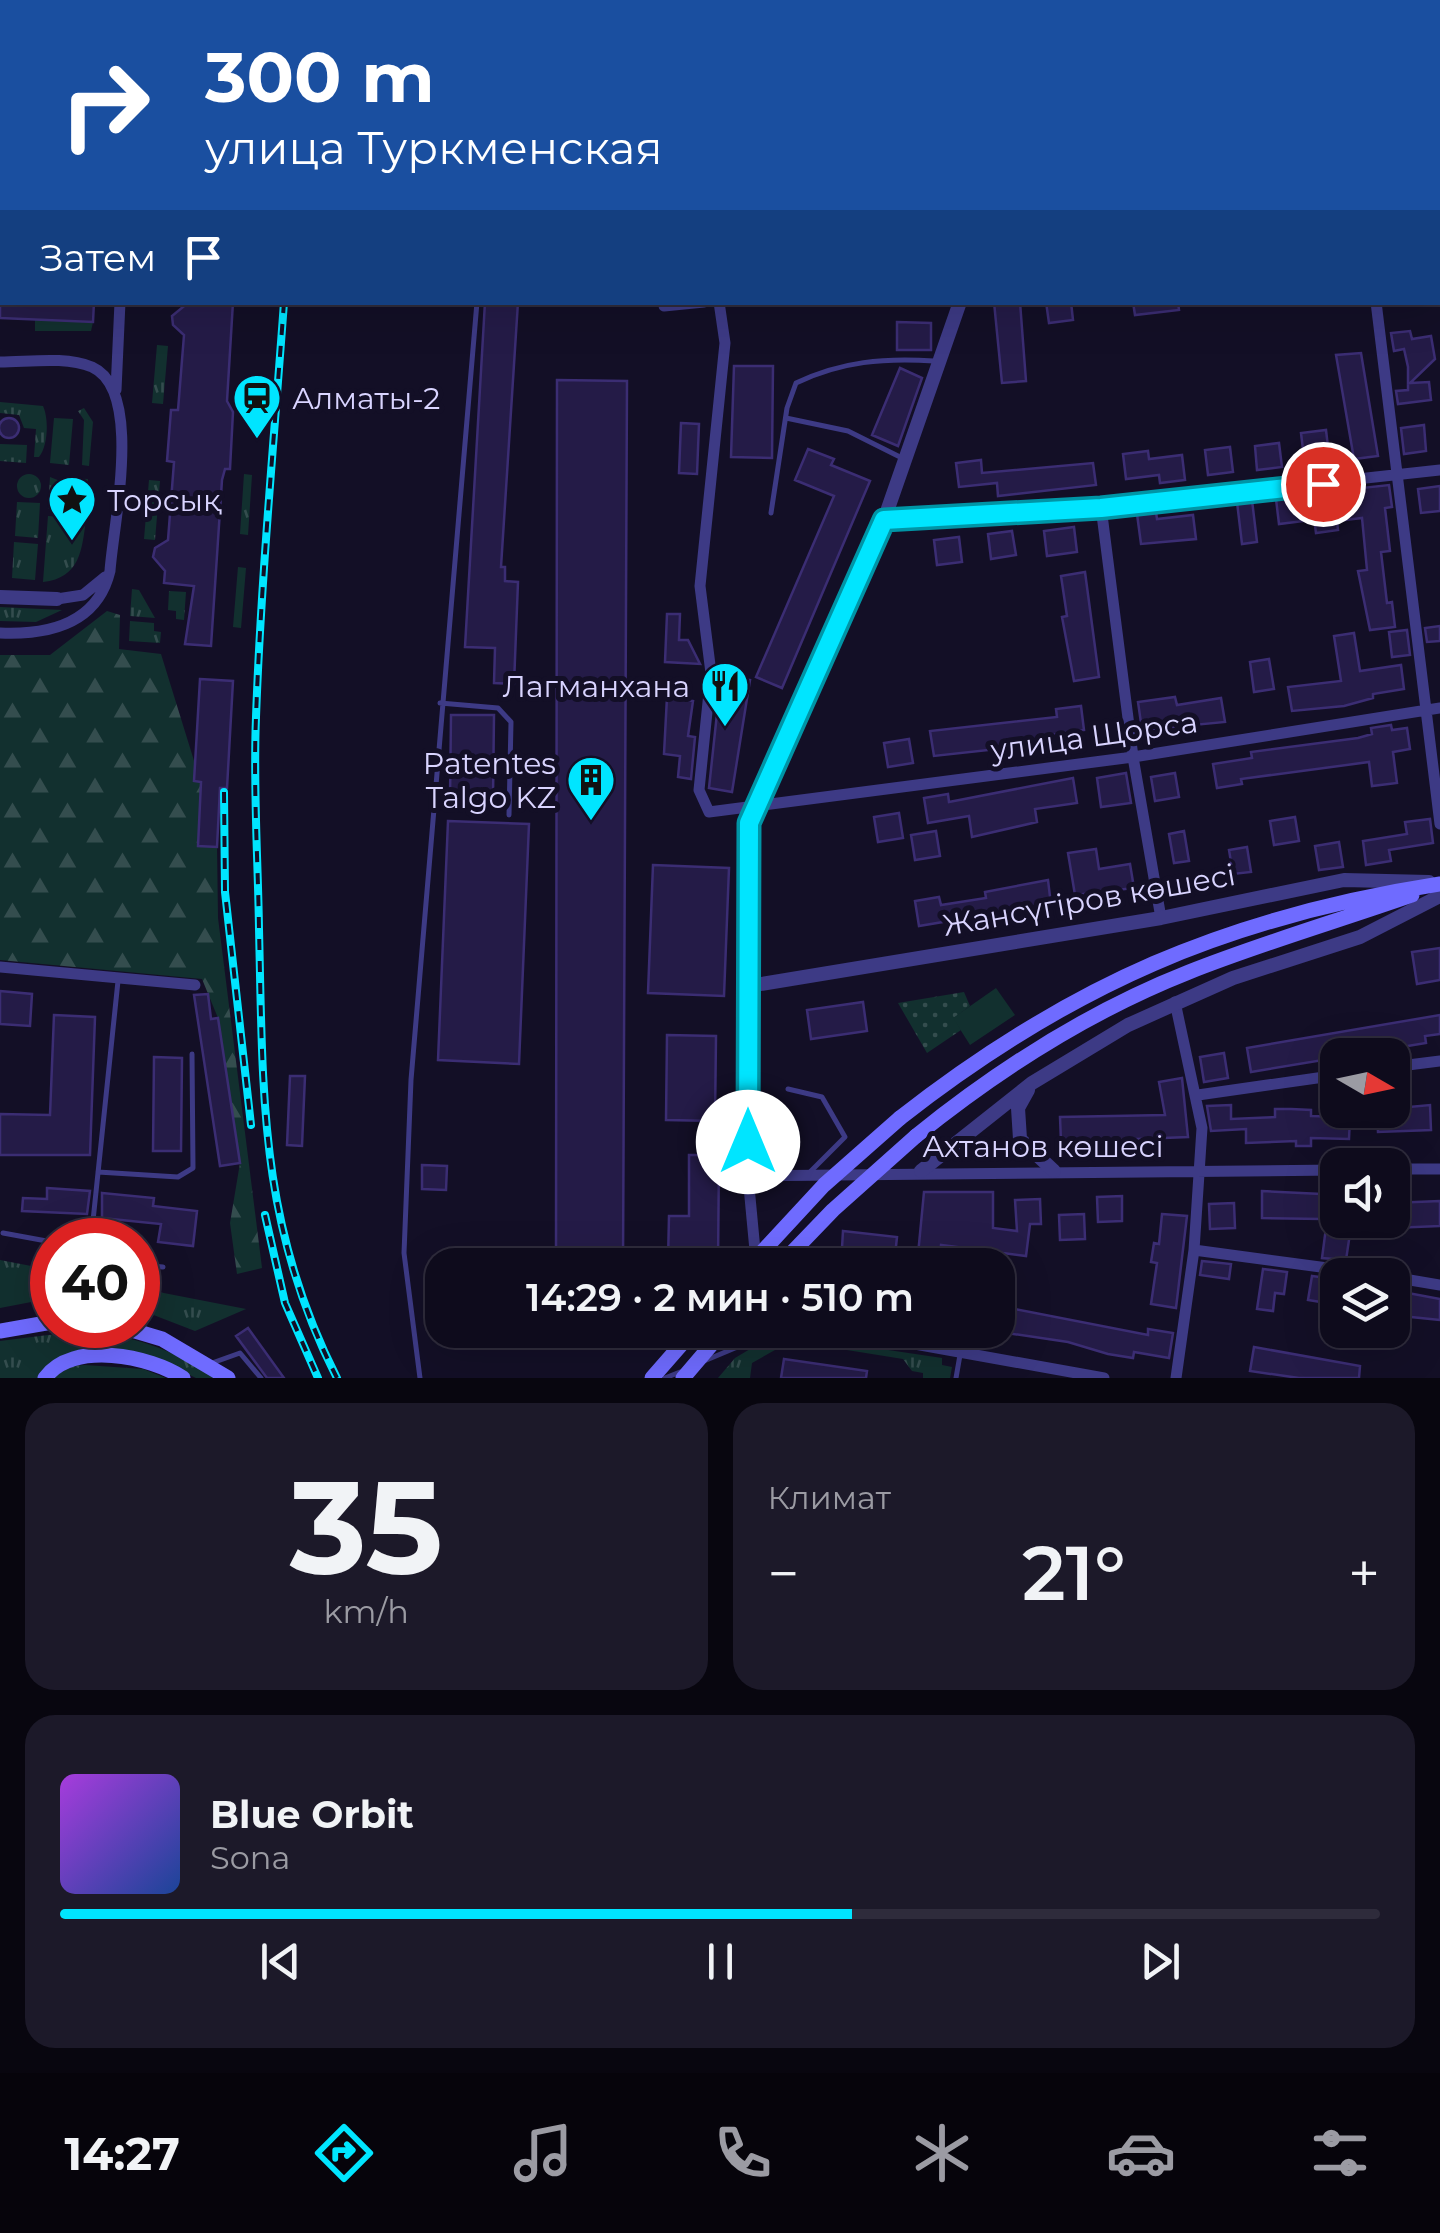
<!DOCTYPE html>
<html lang="ru">
<head>
<meta charset="utf-8">
<style>
	:root { --surface:#0e0b1c; --page:#1c1929; --text:#f1f3f6; --muted:#9b9ba3; --line:#2e2b3b; --accent:#00e5ff }
	body { margin:0; font-family:Montserrat,sans-serif; background:var(--page); color:var(--text); height:100vh; display:flex; flex-direction:column; font-size:38px; white-space:nowrap }
	* { box-sizing:border-box; margin:0 }
	p { font-size:32px; color:var(--muted) }
	.icon { flex:none; width:55px; height:55px; fill:none; stroke:currentColor; stroke-width:2; stroke-linecap:round; stroke-linejoin:round }
	.map { position:relative; height:1378px; overflow:hidden }
	.details { display:flex; flex-direction:column; gap:25px; padding:25px; background:#08060f; flex:1 }
	.details>* { flex:none }
	.guide { position:absolute; left:0px; top:0px; width:1440px; height:305px; box-shadow:0 10px 40px #0002,0 0 0 2px var(--line); background:#1a4fa0; color:#fff; overflow:hidden }
	.needle { width:65px; rotate:99deg }
	.fabs { position:absolute; left:1320px; top:1038px; display:grid; gap:20px }
	.fabs a { display:grid; place-items:center; width:90px; height:90px; border-radius:20px; background:var(--surface); box-shadow:0 10px 40px #0002,0 0 0 2px var(--line); font-size:50px }
	.speed { position:absolute; left:30px; top:1218px; display:flex; gap:20px; font-size:50px; font-weight:700; text-align:center }
	.speed>* { display:grid; place-content:center; width:130px; height:130px; border-radius:50%; background:var(--surface); box-shadow:0 10px 40px #0002,0 0 0 2px var(--line); line-height:1 }
	.speed .limit { border:15px solid #d22; background:#fff; color:#111 }
	.pin { position:absolute; display:grid; place-items:center; width:85px; height:85px; color:#fff; margin:-42px; border:5px solid #fff; border-radius:50%; box-shadow:0 2px 10px #0007 }
	.me { position:absolute; width:110px; margin:-55px; rotate:0deg; stroke-linejoin:round; filter:drop-shadow(0 0 8px #0008) }
	.turn { display:flex; align-items:center; gap:35px; height:210px; padding:0 40px; font-size:45px }
	.turn .icon { width:130px; height:130px; stroke-width:2.5 }
	.turn b { display:block; font-size:70px; line-height:85px }
	.then { display:flex; align-items:center; height:95px; padding:0 40px; background:#0003; gap:20px; font-size:38px }
	.big { font-size:75px; font-weight:600; line-height:1.1 }
	.details .card { flex:1; display:flex; flex-direction:column; justify-content:center; gap:15px; min-width:0; padding:0 35px; border-radius:30px; background:var(--page) }
	.details .dial { align-items:center; gap:0 }
	.dial b { font-size:130px; line-height:1 }
	.song { display:flex; align-items:center; gap:30px }
	.cover { width:120px; height:120px; border-radius:15px; background:linear-gradient(135deg,hsl(280 70% 55%),hsl(220 70% 35%)) }
	.played { height:10px; border-radius:5px; background:linear-gradient(90deg,var(--accent) 60%,var(--line) 60%) }
	.keys { display:flex; justify-content:space-around; direction:ltr }
	.heat { display:flex; justify-content:space-between; align-items:center; font-size:55px; direction:ltr }
	.details .tiles { flex:1; display:grid; gap:25px; grid-template-columns:1fr 1fr }
	.card:last-child { grid-column:span 2 }
	.trip { position:absolute; left:425px; top:1248px; width:590px; height:100px; border-radius:30px; background:var(--surface); box-shadow:0 10px 40px #0002,0 0 0 2px var(--line); font-weight:600; line-height:100px; text-align:center }
	.tabs { display:flex; height:160px; justify-content:space-around; align-items:center; background:#06040b; color:var(--muted) }
	.tabs .icon { width:70px; height:70px }
	.tabs .current { color:var(--accent) }
	.tabs b { font-size:45px; color:var(--text) }
	.map>svg:first-child { display:block }
	.grass { fill:url(#grass-tufts) }
	.forest { fill:url(#forest-firs) }
	.park { fill:url(#park-dots) }
	.pitch { fill:#12302f }
	.building { fill:#241b47; stroke:#3b2d73; stroke-width:2.5 }
	.lines { fill:none; stroke-linecap:round; stroke-linejoin:round }
	.service { stroke:#3d3a85; stroke-width:5 }
	.minor { stroke:#3d3a85; stroke-width:11 }
	.tertiary { stroke:#3d3a85; stroke-width:14 }
	.secondary { stroke:#6f6bff; stroke-width:15 }
	.rail-casing { stroke:#00e5ff; stroke-width:8 }
	.rail { stroke:#130f26; stroke-width:4; stroke-dasharray:11; stroke-linecap:butt }
	.secondary-bridge { stroke:#6f6bff; stroke-width:15 }
	.route-casing { stroke:#0095a6; stroke-width:25 }
	.route { stroke:#00e5ff; stroke-width:18 }
	.labels { text-anchor:middle; dominant-baseline:central; stroke-width:10; stroke-linejoin:round; paint-order:stroke }
	.poi-label { font-size:30px; fill:#d9d4ff; stroke:#130f26; text-anchor:start }
	.street-label { font-size:30px; fill:#d9d4ff; stroke:#130f26 }
</style>
</head>
<body>
<div class="map">
<svg width="1440" height="1378" viewBox="0 0 1440 1378">
	<defs>
		<pattern id="grass-tufts" width="24" height="20" patternUnits="userSpaceOnUse" patternTransform="scale(2.5)"><rect width="24" height="20" fill="#12302f"/><path d="M3 7l-1-3M5 7V3M7 7l1-3M15 17l-1-3M17 17v-4M19 17l1-3" fill="none" stroke="#344d4e"/></pattern>
		<pattern id="forest-firs" width="22" height="20" patternUnits="userSpaceOnUse" patternTransform="scale(2.5)"><rect width="22" height="20" fill="#12302f"/><path d="M5 1l3.5 6h-7zM16 11l3.5 6h-7z" fill="#344d4e"/></pattern>
		<pattern id="park-dots" width="8" height="8" patternUnits="userSpaceOnUse" patternTransform="scale(2.5)"><rect width="8" height="8" fill="#12302f"/><path d="M2 2h.1M6 6h.1" fill="none" stroke="#344d4e" stroke-width="1.8" stroke-linecap="round"/></pattern>
	</defs>
	<rect width="100%" height="100%" fill="#130f26"/>
	<path class="grass" d="M35,319L93,322L91,331H35Z
		M157,345L168,346L163,404L152,403Z
		M0,402L43,406C49,419 48,446 39,457H34L36,429L24,428L19,415L0,413Z
		M84,408L93,422L89,466L82,465L84,420L78,411Z
		M54,418L73,419L69,465L50,463Z
		M0,444L27,445L26,463L0,461Z
		M244,474L252,475L248,535L240,534Z
		M17 486a12 12 0 1 1 24 0a12 12 0 1 1-24 0Z
		M50,477L65,483L66,478L88,479L86,511L48,509Z
		M149,480L160,481L155,540L144,539Z
		M17,502L40,503L38,538L15,536Z
		M48,516L86,519C82,550 80,578 43,582Z
		M14,542L38,544L35,580L12,578Z
		M238,567L246,568L241,628L233,627Z
		M132,589L139,590L155,618L130,616Z
		M169,591L186,592L184,620L176,619V611L168,610Z
		M0,607L62,610L36,622L0,621Z
		M130,621L154,623V631L161,632L160,643L129,641Z
		M0,1260L52,1270V1298L0,1308Z
		M138,1288L246,1309L195,1331L138,1309Z
		M782,1330L841,1336V1343L942,1358V1365L952,1367L950,1378H923V1373L912,1371L903,1359L791,1341L752,1363L750,1378H718L735,1358Z
		M80,1331C137,1336 168,1348 217,1378H196L149,1355L100,1350L40,1378H0V1341Z
		M85,1365L143,1369L166,1378H52L72,1366Z"/>
	<path class="forest" d="M107,611L120,615L119,649L161,654L195,764L194,781L201,782L198,845L217,847L218,918L262,1268L237,1274L230,1223L240,1163L218,1018L202,979L0,960V655H50Z"/>
	<path class="park" d="M964,992L970,1006L954,1018L961,1030L927,1053L898,1003Z"/>
	<path class="pitch" d="M996,988L1015,1015L970,1045L953,1018Z"/>
	<path class="building" d="M0,302H94L93,322L0,318Z
		M189,302H233L227,401L233,412L230,469H225L222,480L211,646L185,644L194,586L164,583L165,571L153,557L155,548L168,540L174,462L167,461L171,410H178L184,335L173,325L172,316Z
		M485,302H518L501,567H505V581L518,582L514,684L494,683L495,648L465,647Z
		M994,302H1020L1026,381L1002,383Z
		M1046,302H1071L1073,320L1049,323Z
		M1133,302H1178L1179,310L1135,315Z
		M897,322L931,323V350H897Z
		M1410,331L1412,339L1431,336L1435,359L1410,383L1429,382L1431,400L1398,404L1396,391L1408,390V367L1404,349L1394,351L1391,333Z
		M1361,353L1378,456L1354,459L1336,355Z
		M734,366H773L772,458L731,457Z
		M900,368L922,378L898,446L872,435Z
		M557,380L627,381L623,1265H556Z
		M-1 428a10 10 0 1 1 20 0a10 10 0 1 1-20 0Z
		M681,423L699,424L697,474L679,473Z
		M1424,425L1426,451L1404,454L1401,428Z
		M1326,430L1329,455L1304,458L1301,433Z
		M1279,443L1282,467L1257,470L1255,446Z
		M1230,447L1233,472L1208,475L1205,450Z
		M808,449L834,459L831,465L870,481L782,688L756,677L834,496L795,480Z
		M1148,451L1149,459L1182,455L1185,480L1160,483L1159,475L1126,479L1123,454Z
		M981,460L982,473L1093,463L1096,485L998,496L997,483L959,487L956,463Z
		M1389,485L1392,507L1385,508L1390,551L1381,552L1387,603L1392,602L1395,627L1370,630L1358,571L1367,570L1362,518L1337,521L1338,530L1316,533L1313,511L1345,507L1343,490Z
		M1440,486V511L1421,513L1418,489Z
		M1301,496L1304,521L1279,524L1276,499Z
		M1252,500L1257,542L1242,544L1237,502Z
		M1156,512L1157,519L1193,515L1196,539L1141,544L1137,514Z
		M1074,527L1077,552L1047,556L1044,531Z
		M1012,531L1016,555L991,559L988,534Z
		M959,537L962,562L937,565L934,540Z
		M1085,572L1099,677L1074,681L1062,617L1067,616L1061,576Z
		M667,614H680L679,640H688L700,664L665,662Z
		M1440,626V641L1427,642L1425,628Z
		M1407,630L1410,655L1392,657L1389,632Z
		M1354,633L1360,671L1401,665L1404,689L1373,694V698L1344,706L1292,711L1288,687L1341,681L1334,636Z
		M1269,659L1274,689L1254,692L1250,662Z
		M721,676L750,680L732,792L709,788Z
		M200,679L233,681L227,788H220L217,847L198,846L201,782L194,781Z
		M667,697L693,701L688,736L695,737L691,779L678,777L680,756L664,754Z
		M1175,697L1177,705L1221,698L1225,722L1142,730L1138,702Z
		M1081,706L1084,730L1051,735L1052,743L934,756L930,731L1057,717L1056,709Z
		M451,715H494L493,798H450Z
		M1391,725L1392,730L1407,728L1410,749L1393,752L1397,783L1372,786L1369,762L1241,779L1242,784L1217,788L1213,764L1252,758L1251,752L1358,738L1372,734L1371,728Z
		M909,739L913,763L888,767L884,743Z
		M1126,773L1131,803L1101,807L1097,778Z
		M1175,773L1179,797L1155,801L1151,777Z
		M1073,778L1077,803L1035,809L1037,822L972,837L969,816L928,823L924,798L948,794L949,802Z
		M899,813L903,838L878,842L874,817Z
		M1295,817L1299,841L1274,845L1270,821Z
		M1430,819L1433,843L1389,850L1391,861L1366,865L1363,841L1407,834L1405,822Z
		M448,821L529,824L519,1064L438,1060Z
		M936,831L940,856L915,860L911,835Z
		M1184,831L1189,861L1174,863L1169,834Z
		M1339,842L1343,867L1319,870L1315,846Z
		M1247,847L1251,872L1233,874L1229,850Z
		M1096,849L1099,869L1130,864L1134,888L1075,895L1068,853Z
		M653,865L729,868L724,996L648,993Z
		M1048,880L1051,905L980,918L981,924L956,928L955,920L919,926L915,901L939,897L941,905L986,898L985,892Z
		M1440,948V980L1417,984L1412,952Z
		M0,991L32,994L30,1026L0,1024Z
		M208,994L211,1019L218,1018L240,1163L220,1166L194,995Z
		M863,1002L867,1031L811,1039L807,1010Z
		M54,1015L95,1017L90,1155H0V1114L50,1115Z
		M1440,1015V1034L1425,1036L1426,1043L1251,1072L1247,1048Z
		M667,1035L716,1036L715,1121L666,1120Z
		M1224,1053L1228,1078L1204,1082L1200,1057Z
		M154,1057L182,1058L181,1151H153Z
		M290,1076H305L302,1146L287,1145Z
		M1182,1078L1188,1137L1061,1142L1060,1117L1165,1115L1159,1082Z
		M1231,1105V1119L1275,1117V1109H1291L1311,1110V1116L1350,1117L1349,1139L1311,1138V1146H1296V1141L1246,1143V1129L1211,1131L1207,1106Z
		M1430,1105L1431,1130L1378,1132L1377,1110Z
		M689,1155H719L718,1265L668,1261L669,1216H689Z
		M422,1165L447,1166L446,1190L422,1189Z
		M47,1188L90,1191L87,1214L22,1211L23,1198L47,1199Z
		M1262,1191L1321,1194L1322,1219L1262,1218Z
		M924,1192H993V1228L1017,1231L1015,1200L1040,1199L1041,1224H1030L1026,1256L941,1245L939,1265H917Z
		M102,1193L154,1198L153,1206L197,1211L193,1246L158,1242L161,1224L102,1218Z
		M1122,1196V1221L1098,1222L1097,1197Z
		M1440,1201V1226L1392,1228V1203Z
		M1234,1203L1235,1228L1210,1229L1209,1204Z
		M1084,1214L1085,1239L1060,1240L1059,1215Z
		M1162,1214L1187,1216L1176,1308L1151,1304L1157,1263L1151,1262L1154,1243L1159,1244Z
		M1327,1220H1352L1346,1260L1322,1258Z
		M843,1231L897,1237L894,1265H841Z
		M1202,1261L1231,1264L1229,1279L1200,1275Z
		M1263,1269L1287,1272L1284,1294L1275,1293L1273,1311L1257,1309Z
		M1312,1276L1336,1279L1333,1304L1308,1300Z
		M1392,1290L1440,1299V1320L1392,1315Z
		M1004,1307L1148,1335V1329L1173,1333L1169,1358L1134,1352L1133,1358L1108,1354L1068,1342L1000,1332Z
		M248,1328L284,1378H267L236,1336Z
		M1254,1347L1360,1366L1359,1378H1299L1250,1371Z
		M784,1359L867,1371L866,1378H781Z"/>
	<g class="lines">
		<path class="service" d="M492,0V2
			M971,0L990,2
			M53,2L54,0
			M203,2L204,0
			M851,2L861,0
			M786,418L848,431L904,459
			M771,513L787,408L796,383C842,361 884,358 934,361
			M440,703L498,708L511,722L509,815
			M788,1089L822,1097L845,1137L810,1172
			M98,1172L178,1177L193,1168L192,1054
			M3,1233L52,1242
			M91,1240L118,981
			M138,1265L163,1267
			M704,1361L735,1348L756,1330
			M212,1363L240,1353L261,1378
			M420,1378L404,1253L411,1080L477,302
			M665,1378L680,1372
			M956,1378L960,1355"/>
		<path class="minor" d="M1335,0L1336,2
			M1386,2L1403,0
			M0,102H2
			M1438,225H1440
			M719,302L725,343L700,586L711,673L699,790L709,812L1133,757L1440,708
			M1376,302L1440,824
			M664,306L704,302
			M0,362C29,362 65,356 92,367C144,390 113,525 110,571C97,625 47,635 0,633
			M116,390L120,302
			M1101,507L1133,757L1161,918
			M884,520L1101,507L1440,470
			M57,599L83,595L105,577
			M0,967L195,985
			M1175,1002L1202,1128L1194,1250L1176,1378
			M1392,1067L1440,1061
			M1198,1095L1338,1075
			M1392,1169H1440
			M1194,1250L1380,1275
			M756,1261L748,1176L1338,1170
			M1392,1277L1440,1285
			M837,1330L1104,1378"/>
		<path class="tertiary" d="M1011,2L1012,0
			M0,597L57,599
			M749,986L1161,918L1344,880L1429,882
			M1028,1090L1018,1108L1020,1139L1054,1171
			M921,1171L1032,1083L1128,1025L1233,978L1360,937L1440,896
			M748,1176L749,823L884,520L960,302"/>
		<path class="secondary" d="M900,1118C1070,985 1227,917 1440,884
			M916,1136C999,1069 1090,1011 1189,972C1262,943 1338,921 1412,895
			M115,1325L162,1339L228,1378
			M0,1331L52,1322
			M45,1378C72,1340 151,1356 183,1378
			M652,1378L694,1330"/>
		<g class="rail-casing">
			<path id="rail" d="M577,0V2
				M304,2V0
				M602,2L604,0
				M284,302C274,441 261,579 256,717C253,788 258,859 259,929C263,1095 259,1225 337,1378
				M224,792L225,892L251,1125
				M265,1215L285,1303L318,1378"/>
		</g>
		<use href="#rail" class="rail"/>
		<path class="secondary-bridge" d="M750,1265L824,1185L900,1118
			M780,1265L833,1210L916,1136
			M683,1378L724,1330"/>
	</g>
	<g class="lines">
		<g class="route-casing">
			<path id="route" d="M748,1142L749,823L884,520L1101,508L1323,484"/>
		</g>
		<use href="#route" class="route"/>
	</g>
	<defs>
		<g id="station-pin" transform="scale(2.5)"><path d="M0 17L-7.5 6A9.5 9.5 0 1 1 7.5 6Z" fill="#00e5ff" stroke="#130f26"/><path d="M-3-6H3Q5-6 5-4V2Q5 4 3 4L4.5 6H3L1.5 4h-3L-3 6H-4.5L-3 4Q-5 4-5 2V-4Q-5-6-3-6ZM-3.5-4v3h7v-3ZM-3.5 1v1.5H-2V1ZM2 1v1.5H3.5V1Z" fill="#111"/></g>
		<g id="sight-pin" transform="scale(2.5)"><path d="M0 17L-7.5 6A9.5 9.5 0 1 1 7.5 6Z" fill="#00e5ff" stroke="#130f26"/><path d="M0-6L1.8-2.2L6-1.7L2.9 1.2L3.7 5.4L0 3.3L-3.7 5.4L-2.9 1.2L-6-1.7L-1.8-2.2Z" fill="#111"/></g>
		<g id="restaurant-pin" transform="scale(2.5)"><path d="M0 17L-7.5 6A9.5 9.5 0 1 1 7.5 6Z" fill="#00e5ff" stroke="#130f26"/><path d="M-5-6h1v4h1v-4h1v4h1v-4h1v5L-1.5 .5V6h-2V.5L-5-1ZM5-6V6H3V1.5H1.5Q1.5-4 5-6Z" fill="#111"/></g>
		<g id="building-pin" transform="scale(2.5)"><path d="M0 17L-7.5 6A9.5 9.5 0 1 1 7.5 6Z" fill="#00e5ff" stroke="#130f26"/><path d="M-4-6H4V6H1V3H-1V6H-4ZM-2.5-4.3h1.7v1.8h-1.7ZM.8-4.3h1.7v1.8H.8ZM-2.5-1h1.7V.8h-1.7ZM.8-1h1.7V.8H.8Z" fill="#111"/></g>
	</defs>
	<g fill-rule="evenodd">
		<use href="#station-pin" x="257" y="398"/>
		<use href="#sight-pin" x="72" y="500"/>
		<use href="#restaurant-pin" x="725" y="686"/>
		<use href="#building-pin" x="591" y="780"/>
	</g>
	<g class="labels">
		<g class="poi-label">
			<text x="292" y="398">Алматы-2</text>
			<text x="107" y="500">Торсық</text>
			<text x="690" y="686" text-anchor="end">Лагманхана</text>
			<text x="556" y="763" text-anchor="end">Patentes<tspan x="556" dy="34">Talgo KZ</tspan></text>
		</g>
		<g class="street-label">
			<text transform="translate(1094 736) rotate(-8)">улица Щорса</text>
			<text transform="translate(1089 900) rotate(-10)">Жансүгіров көшесі</text>
			<text x="1043" y="1146">Ахтанов көшесі</text>
		</g>
	</g>
</svg>
<div class="fabs">
<a><svg class="needle" viewBox="-14 -14 28 28"><path d="M0-13l5 13h-10z" fill="#e53935"/><path d="M0 13l5-13h-10z" fill="#9b9ba3"/></svg></a>
<a><svg class="icon" aria-label="sound" viewBox="0 0 24 24"><path d="M4 9h4l5-4v14l-5-4H4zM17 9q2 3 0 6"/></svg></a>
<a><svg class="icon" aria-label="layers" viewBox="0 0 24 24"><path d="M12 4l9 5-9 5-9-5zM3 14l9 5 9-5"/></svg></a>
</div>
<div class="speed"><div class="limit">40</div></div>
<div class="pin" style="left:1323px;top:484px;background:#d93025"><svg class="icon" aria-label="arrive" viewBox="0 0 24 24"><path d="M6 21V4h12l-3 4 3 4H6"/></svg></div>
<svg class="me" style="left:748px;top:1142px" viewBox="-20 -20 40 40"><circle r="19" fill="#fff"/><path d="M0-13L10 11 0 6-10 11z" fill="#00e5ff"/></svg>
<div class="trip">14:29 · 2 мин · 510 m</div>
<div class="guide">
<div class="turn"><svg class="icon" aria-label="right" viewBox="0 0 24 24"><path d="M7 20v-9h11M14 6l5 5-5 5"/></svg><div><b>300 m</b>улица Туркменская</div></div>
<div class="then">Затем<svg class="icon" aria-label="arrive" viewBox="0 0 24 24"><path d="M6 21V4h12l-3 4 3 4H6"/></svg></div>
</div>
</div>
<section class="details">
<div class="tiles">
<div class="card dial"><b>35</b><p>km/h</p></div>
<div class="card"><p>Климат</p>
<div class="heat"><a>−</a><b class="big">21°</b><a>+</a></div>
</div>
<div class="card">
<div class="song"><i class="cover"></i><div><b>Blue Orbit</b><p>Sona</p></div></div>
<div class="played"></div>
<div class="keys"><svg class="icon" aria-label="previous" viewBox="0 0 24 24"><path d="M18 5L8 12l10 7zM5 5v14"/></svg><svg class="icon" aria-label="pause" viewBox="0 0 24 24"><path d="M8 5v14M16 5v14"/></svg><svg class="icon" aria-label="next" viewBox="0 0 24 24"><path d="M6 5l10 7-10 7zM19 5v14"/></svg></div>
</div>
</div>
</section>
<nav class="tabs">
<b>14:27</b>
<svg class="icon current" aria-label="directions" viewBox="0 0 24 24"><path d="M12 3l9 9-9 9-9-9zM9 14v-3h6M13 9l2 2-2 2"/></svg>
<svg class="icon" aria-label="music" viewBox="0 0 24 24"><path d="M9 18V5l10-2v13"/><circle cx="6" cy="18" r="3"/><circle cx="16" cy="16" r="3"/></svg>
<svg class="icon" aria-label="phone" viewBox="0 0 24 24"><path d="M5 4h4l2 5-3 2q2 4 5 5l2-3 5 2v4C11 20 4 13 5 4z"/></svg>
<svg class="icon" aria-label="climate" viewBox="0 0 24 24"><path d="M12 3v18M4 7l16 10M4 17L20 7"/></svg>
<svg class="icon" aria-label="car" viewBox="0 0 24 24"><path d="M5 17H2v-5l4-1 3-4h7l3 4 3 1v5h-3M9 17h6M6 11h13"/><circle cx="7" cy="17" r="2"/><circle cx="17" cy="17" r="2"/></svg>
<svg class="icon" aria-label="filters" viewBox="0 0 24 24"><path d="M4 7h16M4 17h16"/><circle cx="9" cy="7" r="2"/><circle cx="15" cy="17" r="2"/></svg>
</nav>
</body>
</html>
